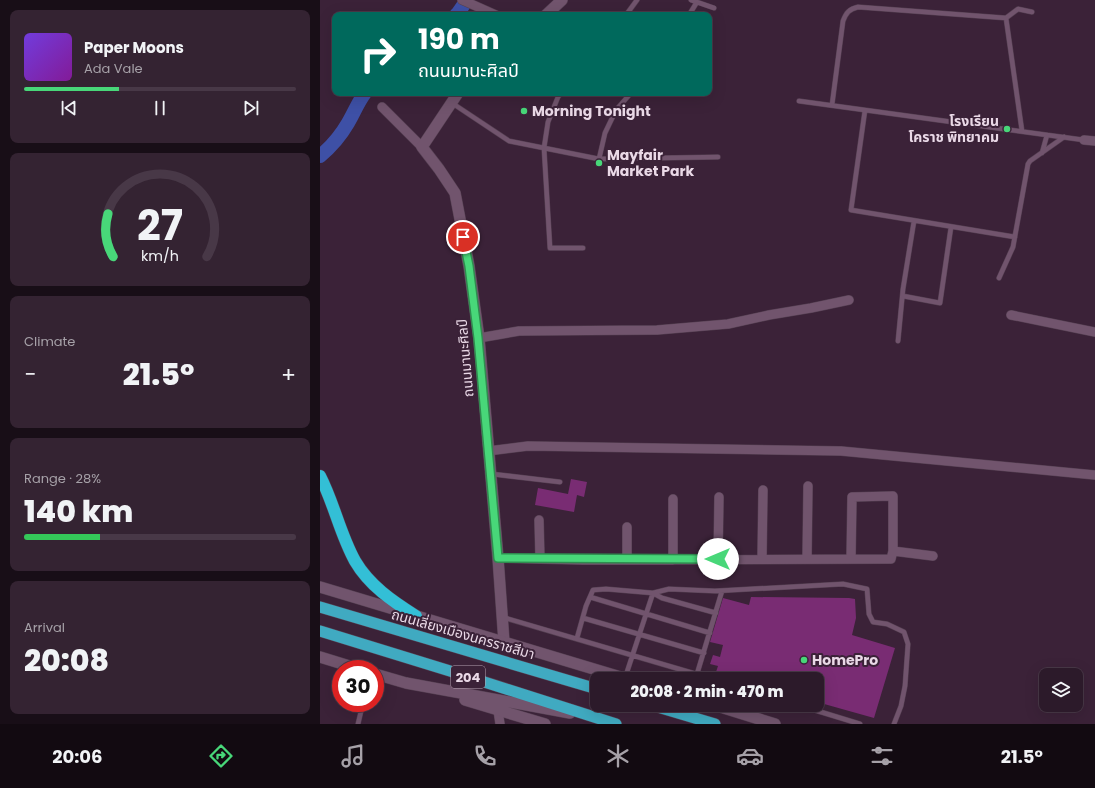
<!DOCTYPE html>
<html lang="en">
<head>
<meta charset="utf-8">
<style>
	:root { --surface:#2c1a2a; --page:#342332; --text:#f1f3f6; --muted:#a6a1a8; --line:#483847; --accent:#48d779 }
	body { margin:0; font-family:Poppins,"Noto Sans Thai",sans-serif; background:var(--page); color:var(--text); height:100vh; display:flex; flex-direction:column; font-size:15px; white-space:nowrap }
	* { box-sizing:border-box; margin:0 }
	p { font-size:13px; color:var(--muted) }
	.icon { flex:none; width:22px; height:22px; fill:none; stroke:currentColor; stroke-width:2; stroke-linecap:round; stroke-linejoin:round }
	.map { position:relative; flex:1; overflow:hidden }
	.sheet { display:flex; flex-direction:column; gap:10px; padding:10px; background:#180e17; width:320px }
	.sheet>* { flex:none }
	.banner { position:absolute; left:12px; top:12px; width:380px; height:84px; border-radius:8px; box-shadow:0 4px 16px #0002,0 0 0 1px var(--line); background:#00695c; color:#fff; overflow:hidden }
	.tools { position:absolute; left:719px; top:668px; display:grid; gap:8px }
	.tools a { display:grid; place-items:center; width:44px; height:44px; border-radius:8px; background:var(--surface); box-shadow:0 4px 16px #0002,0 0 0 1px var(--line); font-size:20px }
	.speed { position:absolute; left:12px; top:660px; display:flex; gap:8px; font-size:20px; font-weight:700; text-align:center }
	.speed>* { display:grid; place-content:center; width:52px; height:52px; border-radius:50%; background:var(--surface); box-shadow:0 4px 16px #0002,0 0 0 1px var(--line); line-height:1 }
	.speed .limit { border:6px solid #d22; background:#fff; color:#111 }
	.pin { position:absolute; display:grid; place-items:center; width:34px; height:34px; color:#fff; margin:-17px; border:2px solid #fff; border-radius:50%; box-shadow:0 1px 4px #0007 }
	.me { position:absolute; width:44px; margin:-22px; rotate:270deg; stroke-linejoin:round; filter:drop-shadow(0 0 3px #0008) }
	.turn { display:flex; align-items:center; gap:14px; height:84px; padding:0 20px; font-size:18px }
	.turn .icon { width:52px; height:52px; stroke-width:2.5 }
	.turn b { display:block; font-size:28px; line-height:34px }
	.big { font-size:30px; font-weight:800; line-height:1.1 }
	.sheet .tile { flex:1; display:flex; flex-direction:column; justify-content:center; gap:6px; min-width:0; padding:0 14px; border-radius:8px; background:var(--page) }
	.sheet .dial { align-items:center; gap:0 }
	.dial svg { height:104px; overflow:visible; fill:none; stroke:var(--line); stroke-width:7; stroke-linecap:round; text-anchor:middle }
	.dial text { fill:var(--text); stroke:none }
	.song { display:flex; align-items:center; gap:12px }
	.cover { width:48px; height:48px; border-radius:6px; background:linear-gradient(135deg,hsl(260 70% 55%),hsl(290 70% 35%)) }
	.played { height:4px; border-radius:2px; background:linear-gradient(90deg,var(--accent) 35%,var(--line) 35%) }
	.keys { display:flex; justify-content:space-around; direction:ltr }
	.heat { display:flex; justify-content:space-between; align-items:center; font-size:22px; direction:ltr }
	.charge { height:6px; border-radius:3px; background:linear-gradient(90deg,#34c759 28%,var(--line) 0) }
	.trip { position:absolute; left:270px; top:672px; width:234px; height:40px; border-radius:8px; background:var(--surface); box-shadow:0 4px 16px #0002,0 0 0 1px var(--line); font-weight:800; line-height:40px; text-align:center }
	.tab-bar { display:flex; height:64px; justify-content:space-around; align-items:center; background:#120a11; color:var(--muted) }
	.tab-bar .icon { width:28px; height:28px }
	.tab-bar .on { color:var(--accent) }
	.tab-bar b { font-size:18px; color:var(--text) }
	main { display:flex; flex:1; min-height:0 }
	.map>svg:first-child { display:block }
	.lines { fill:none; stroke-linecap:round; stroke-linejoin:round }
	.river { stroke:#3e50a6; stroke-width:14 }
	.building { fill:#792c73 }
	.service-casing { stroke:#564153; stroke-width:5.5 }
	.minor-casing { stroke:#564153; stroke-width:10 }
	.tertiary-casing { stroke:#564153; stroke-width:12 }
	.secondary-casing { stroke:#564153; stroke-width:12 }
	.trunk-casing { stroke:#564153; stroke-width:12 }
	.motorway-casing { stroke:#564153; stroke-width:13 }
	.service { stroke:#71546d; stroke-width:4.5 }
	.minor { stroke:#71546d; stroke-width:9 }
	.tertiary { stroke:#71546d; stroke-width:11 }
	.secondary { stroke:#71546d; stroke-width:11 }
	.trunk { stroke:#40aac1; stroke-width:11 }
	.motorway { stroke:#33bfd6; stroke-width:12 }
	.route-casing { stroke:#2f8c4f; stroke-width:10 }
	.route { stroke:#48d779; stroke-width:7 }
	.poi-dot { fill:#48d779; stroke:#3b2238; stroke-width:1.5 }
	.labels { text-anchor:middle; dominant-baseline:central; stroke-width:4; stroke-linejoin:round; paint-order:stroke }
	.shield { fill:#3b2238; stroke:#b6a2b2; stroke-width:1 }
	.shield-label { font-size:13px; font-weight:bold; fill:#ead9e7 }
	.poi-label { font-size:14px; font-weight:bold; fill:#ead9e7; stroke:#3b2238; text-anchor:start }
	.street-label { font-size:14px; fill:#ead9e7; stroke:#3b2238 }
</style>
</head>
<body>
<main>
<section class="sheet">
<div class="tile">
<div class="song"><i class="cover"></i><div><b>Paper Moons</b><p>Ada Vale</p></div></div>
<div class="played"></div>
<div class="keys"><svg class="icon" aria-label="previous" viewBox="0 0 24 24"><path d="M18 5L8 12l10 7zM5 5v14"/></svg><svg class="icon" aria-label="pause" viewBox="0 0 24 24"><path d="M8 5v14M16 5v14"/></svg><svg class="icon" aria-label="next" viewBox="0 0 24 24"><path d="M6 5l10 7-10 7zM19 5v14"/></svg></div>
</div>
<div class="tile dial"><svg viewBox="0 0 100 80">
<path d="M14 69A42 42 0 1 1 86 69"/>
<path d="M14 69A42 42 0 0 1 10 36" stroke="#48d779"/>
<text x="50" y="56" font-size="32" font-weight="700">27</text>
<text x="50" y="72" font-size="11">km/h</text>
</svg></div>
<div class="tile"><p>Climate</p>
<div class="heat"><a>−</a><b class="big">21.5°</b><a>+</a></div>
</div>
<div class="tile"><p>Range · 28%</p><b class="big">140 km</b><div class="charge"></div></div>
<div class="tile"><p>Arrival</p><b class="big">20:08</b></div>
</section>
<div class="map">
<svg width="775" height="724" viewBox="0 0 775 724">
	<rect width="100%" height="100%" fill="#3b2238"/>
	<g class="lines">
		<path class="river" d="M136,15L138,13L147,0
			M0,156C11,147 21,135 28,123C34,113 38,102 45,93"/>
	</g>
	<path class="building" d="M251,479L267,482L264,497L257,495L254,512L215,505L218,488L248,494Z
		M431,597L529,598L535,599L536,618L532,635L575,648L554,718L497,702V679H420L396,672L398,666L390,664L393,655L400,657L403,645L390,642L403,598L429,605Z"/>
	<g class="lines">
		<g class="service-casing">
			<path id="service" d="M371,0L394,8
				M306,15L317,0
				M369,15L377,2
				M241,93L238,97L228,122L224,148L230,248H263
				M479,101L764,140
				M132,103L189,141L279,159L398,157
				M512,105L523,21C526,13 529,9 538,7L686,18
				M545,110L531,210L695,237
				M702,131L686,18L698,9L712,12
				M722,153L727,135
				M279,159L285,133L296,110L311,93
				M679,278L693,247L708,164L710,161L744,137
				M583,296L620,303L631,227
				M578,341L583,289L594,221
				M172,474L240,482
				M270,597L390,633
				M182,617L393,679
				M263,618L384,653
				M257,638L266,606L273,590L286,589L333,593L342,598L396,613
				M377,674L402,591
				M305,678L333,593L349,589L395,591L523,584L547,589L549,614L553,622L567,624L584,632L588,644L585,686L581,706L574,724
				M478,705L540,724
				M38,724L43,703"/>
		</g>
		<g class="minor-casing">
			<path id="minor" d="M142,0L176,15
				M62,107L102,147
				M764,140L775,141
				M691,315L775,332
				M159,338L199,331L337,330L408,324L449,315L491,308L529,300
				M168,451L208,446L521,451L775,475
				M219,520L220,559
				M178,558L263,560L571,559L573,551L613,556
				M398,559L399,497
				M442,559L443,490
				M487,559L488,486
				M531,559L532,497L573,496V551
				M307,560V527
				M353,560V499
				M178,710L180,724"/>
		</g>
		<g class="tertiary-casing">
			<path id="tertiary" d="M226,15L242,0
				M138,93L102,147L119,169L135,193L149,266L159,338L178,558L184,642"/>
		</g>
		<g class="secondary-casing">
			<path id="secondary" d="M0,587L307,679
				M0,657L39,669
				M55,674L86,683L250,713
				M145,700L225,724
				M394,705L455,724"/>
		</g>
		<g class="trunk-casing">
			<path id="trunk" d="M0,607L277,689
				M0,631L130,671L296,724
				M331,705L395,724"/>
		</g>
		<g class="motorway-casing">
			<path id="motorway" d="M0,476C14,503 20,534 35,561C49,585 72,601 96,616"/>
		</g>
		<use href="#service" class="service"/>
		<use href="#minor" class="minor"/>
		<use href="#tertiary" class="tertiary"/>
		<use href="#secondary" class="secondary"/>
		<use href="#trunk" class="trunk"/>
		<use href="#motorway" class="motorway"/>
	</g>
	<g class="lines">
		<g class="route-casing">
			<path id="route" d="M143,237L149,266L158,338L178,558L398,559"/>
		</g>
		<use href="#route" class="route"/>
	</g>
	<g class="poi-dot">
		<circle cx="204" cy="111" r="4"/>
		<circle cx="687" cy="129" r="4"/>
		<circle cx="279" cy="163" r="4"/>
		<circle cx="484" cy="660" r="4"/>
	</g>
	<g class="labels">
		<rect class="shield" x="131" y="666" width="34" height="22" rx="3"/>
		<g class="shield-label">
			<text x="148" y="677">204</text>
		</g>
		<g class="poi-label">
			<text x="212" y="111">Morning Tonight</text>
			<text x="679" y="121" text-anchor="end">โรงเรียน<tspan x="679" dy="16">โคราช พิทยาคม</tspan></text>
			<text x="287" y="155">Mayfair<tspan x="287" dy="16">Market Park</tspan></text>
			<text x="492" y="660">HomePro</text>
		</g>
		<g class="street-label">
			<text transform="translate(145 358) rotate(-95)">ถนนมานะศิลป์</text>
			<text transform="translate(143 634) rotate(16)">ถนนเลี่ยงเมืองนครราชสีมา</text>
		</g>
	</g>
</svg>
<div class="tools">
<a><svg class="icon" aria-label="layers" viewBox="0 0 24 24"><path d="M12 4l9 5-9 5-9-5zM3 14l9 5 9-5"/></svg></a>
</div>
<div class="speed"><div class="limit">30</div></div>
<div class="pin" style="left:143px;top:237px;background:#d93025"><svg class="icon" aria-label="arrive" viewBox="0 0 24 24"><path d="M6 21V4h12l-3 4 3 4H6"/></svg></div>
<svg class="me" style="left:398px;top:559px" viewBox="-20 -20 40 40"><circle r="19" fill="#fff"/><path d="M0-13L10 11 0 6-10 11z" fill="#48d779"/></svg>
<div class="trip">20:08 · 2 min · 470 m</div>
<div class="banner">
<div class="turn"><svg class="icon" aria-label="right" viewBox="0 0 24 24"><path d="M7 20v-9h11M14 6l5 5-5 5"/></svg><div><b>190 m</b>ถนนมานะศิลป์</div></div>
</div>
</div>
</main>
<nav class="tab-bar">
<b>20:06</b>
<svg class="icon on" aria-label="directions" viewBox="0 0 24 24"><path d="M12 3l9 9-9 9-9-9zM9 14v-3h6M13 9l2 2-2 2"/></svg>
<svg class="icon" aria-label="music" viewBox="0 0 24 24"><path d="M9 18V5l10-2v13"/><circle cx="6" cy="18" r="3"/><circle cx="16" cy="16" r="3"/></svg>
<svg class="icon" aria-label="phone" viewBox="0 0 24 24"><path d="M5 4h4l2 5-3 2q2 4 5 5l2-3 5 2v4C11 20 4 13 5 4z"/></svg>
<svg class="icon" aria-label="climate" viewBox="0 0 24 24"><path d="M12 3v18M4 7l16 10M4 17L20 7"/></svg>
<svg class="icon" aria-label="car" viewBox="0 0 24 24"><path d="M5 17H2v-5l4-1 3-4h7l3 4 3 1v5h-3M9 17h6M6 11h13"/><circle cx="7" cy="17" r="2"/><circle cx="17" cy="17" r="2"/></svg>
<svg class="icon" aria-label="filters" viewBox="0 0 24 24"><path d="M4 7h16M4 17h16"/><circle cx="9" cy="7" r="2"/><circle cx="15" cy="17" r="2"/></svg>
<b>21.5°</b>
</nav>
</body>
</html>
